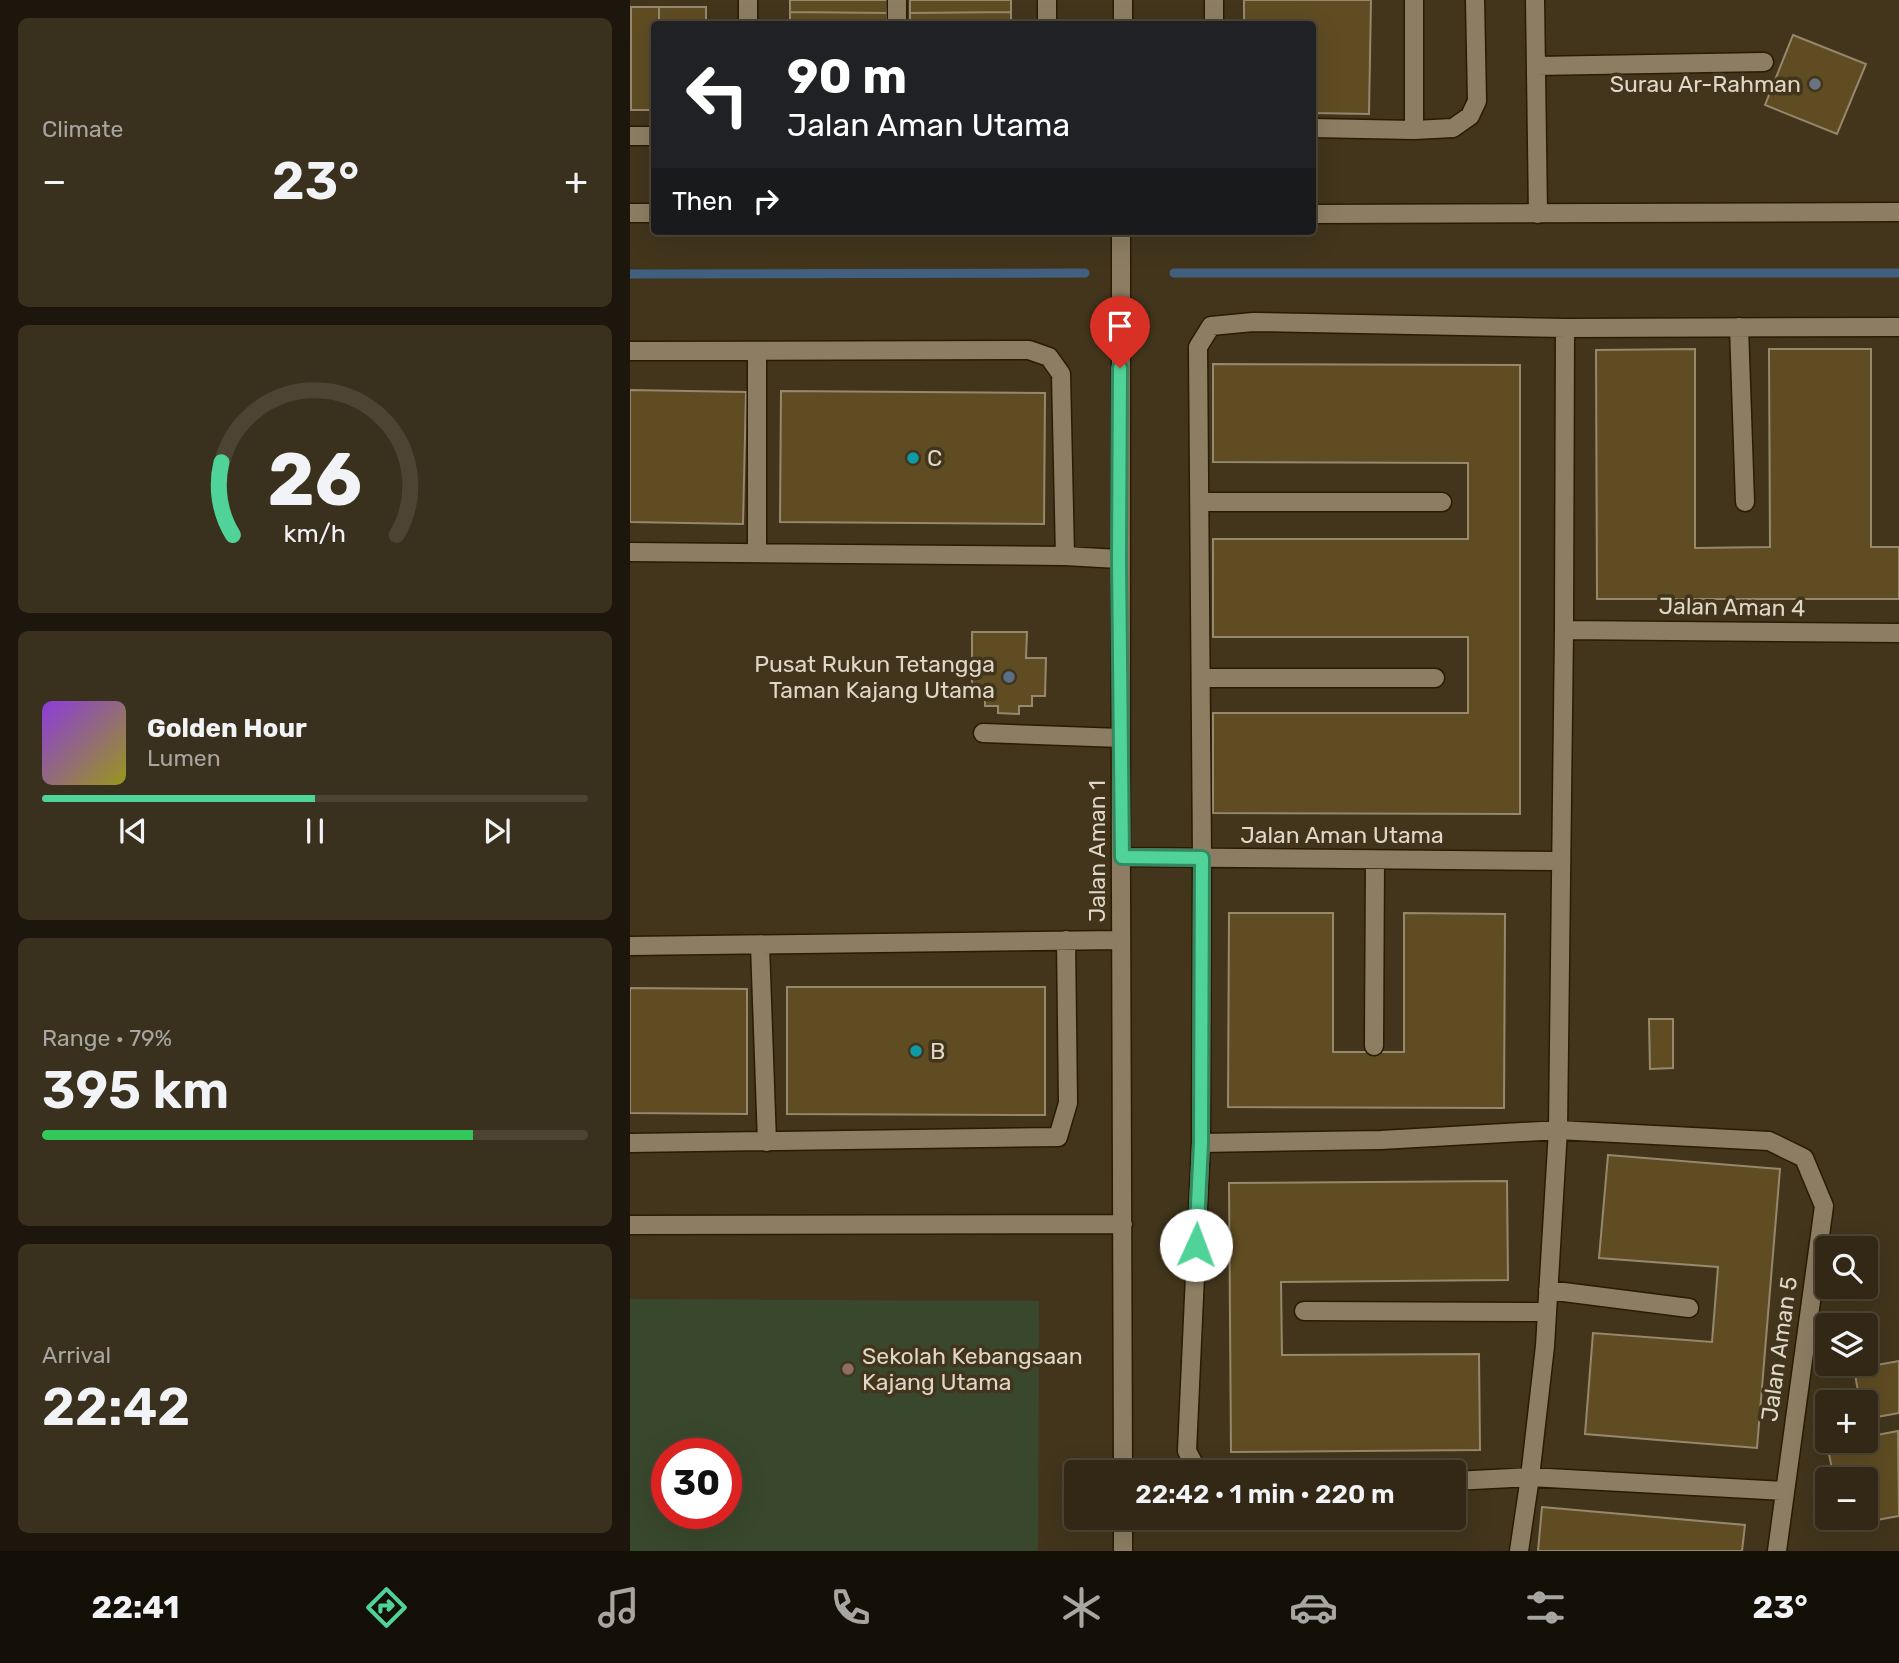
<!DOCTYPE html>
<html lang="en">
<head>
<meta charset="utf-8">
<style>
	:root { --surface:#322815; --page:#3a301e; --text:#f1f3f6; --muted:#a8a6a0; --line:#4d4434; --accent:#50d398 }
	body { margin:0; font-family:Rubik,sans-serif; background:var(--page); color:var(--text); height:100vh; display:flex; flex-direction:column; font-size:26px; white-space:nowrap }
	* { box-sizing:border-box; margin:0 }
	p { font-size:23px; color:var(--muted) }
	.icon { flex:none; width:38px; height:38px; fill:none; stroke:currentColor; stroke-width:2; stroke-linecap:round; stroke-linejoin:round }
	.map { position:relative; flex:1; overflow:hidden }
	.drawer { display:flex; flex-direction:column; gap:18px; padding:18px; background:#1c160c; width:630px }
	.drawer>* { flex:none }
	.hud { position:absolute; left:21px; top:21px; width:665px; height:214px; border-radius:7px; box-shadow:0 7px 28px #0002,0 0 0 2px var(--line); background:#202124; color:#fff; overflow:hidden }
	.controls { position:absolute; left:1185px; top:1236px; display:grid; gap:14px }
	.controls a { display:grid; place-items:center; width:63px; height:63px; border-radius:7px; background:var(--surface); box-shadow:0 7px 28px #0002,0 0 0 2px var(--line); font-size:35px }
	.speed { position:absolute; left:21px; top:1438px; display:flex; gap:14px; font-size:35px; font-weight:700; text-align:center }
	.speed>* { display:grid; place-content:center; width:91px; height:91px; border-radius:50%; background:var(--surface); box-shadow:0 7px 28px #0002,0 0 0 2px var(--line); line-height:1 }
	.speed .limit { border:10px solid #d22; background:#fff; color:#111 }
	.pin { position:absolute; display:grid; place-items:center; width:60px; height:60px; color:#fff; margin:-72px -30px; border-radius:50% 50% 50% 0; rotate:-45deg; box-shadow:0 0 7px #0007 }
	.pin .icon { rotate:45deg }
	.me { position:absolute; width:77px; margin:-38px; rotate:2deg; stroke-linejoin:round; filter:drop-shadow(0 0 5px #0008) }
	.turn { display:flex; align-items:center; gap:24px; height:147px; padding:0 21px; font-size:32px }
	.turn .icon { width:91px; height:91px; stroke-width:2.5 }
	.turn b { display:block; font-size:49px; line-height:60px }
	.then { display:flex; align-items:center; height:66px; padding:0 21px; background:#0003; gap:14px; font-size:26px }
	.big { font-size:52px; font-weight:600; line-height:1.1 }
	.drawer .widget { flex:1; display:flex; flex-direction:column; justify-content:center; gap:10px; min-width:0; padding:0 24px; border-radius:10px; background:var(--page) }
	.drawer .dial { align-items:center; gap:0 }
	.dial svg { height:182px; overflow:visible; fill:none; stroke:var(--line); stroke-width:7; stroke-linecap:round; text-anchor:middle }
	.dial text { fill:var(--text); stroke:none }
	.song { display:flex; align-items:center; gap:21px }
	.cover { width:84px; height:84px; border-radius:10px; background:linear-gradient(135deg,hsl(270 70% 55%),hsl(60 70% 35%)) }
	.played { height:7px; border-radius:4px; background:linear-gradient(90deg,var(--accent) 50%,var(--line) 50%) }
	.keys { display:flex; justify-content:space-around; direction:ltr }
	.heat { display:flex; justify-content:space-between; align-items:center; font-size:38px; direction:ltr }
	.charge { height:10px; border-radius:5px; background:linear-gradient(90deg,#34c759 79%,var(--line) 0) }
	.trip { position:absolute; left:434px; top:1460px; width:402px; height:70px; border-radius:7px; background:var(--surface); box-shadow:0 7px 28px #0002,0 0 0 2px var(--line); font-weight:600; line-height:70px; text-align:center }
	.tabs { display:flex; height:112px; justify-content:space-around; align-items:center; background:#141008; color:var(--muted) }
	.tabs .icon { width:49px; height:49px }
	.tabs .on { color:var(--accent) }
	.tabs b { font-size:32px; color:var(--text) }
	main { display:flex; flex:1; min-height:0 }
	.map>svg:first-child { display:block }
	.green { fill:#39482c; fill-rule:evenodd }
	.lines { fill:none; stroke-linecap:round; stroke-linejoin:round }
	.stream { stroke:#415f7f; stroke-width:9 }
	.building { fill:#5f4c23; stroke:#97886c; stroke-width:2 }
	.minor-casing { stroke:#281c03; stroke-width:21 }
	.minor { stroke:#8d7e63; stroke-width:18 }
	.route-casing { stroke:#348963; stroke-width:18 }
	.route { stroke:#50d398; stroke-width:12 }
	.worship-dot { fill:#6b7280; stroke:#42351c; stroke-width:2.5 }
	.culture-dot { fill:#0f9aa8; stroke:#42351c; stroke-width:2.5 }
	.service-dot { fill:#5c6f8a; stroke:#42351c; stroke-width:2.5 }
	.education-dot { fill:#8d6e63; stroke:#42351c; stroke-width:2.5 }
	.labels { text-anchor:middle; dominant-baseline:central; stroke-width:7; stroke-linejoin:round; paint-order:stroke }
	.poi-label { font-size:23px; fill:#dfd7c8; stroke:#42351c; text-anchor:start }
	.street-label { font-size:23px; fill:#dfd7c8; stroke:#42351c }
</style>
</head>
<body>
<main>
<section class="drawer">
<div class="widget"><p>Climate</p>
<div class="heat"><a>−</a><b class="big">23°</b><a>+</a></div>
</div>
<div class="widget dial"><svg viewBox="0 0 100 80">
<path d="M14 69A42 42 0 1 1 86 69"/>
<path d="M14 69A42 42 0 0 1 9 37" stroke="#50d398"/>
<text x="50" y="56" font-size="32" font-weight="700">26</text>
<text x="50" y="72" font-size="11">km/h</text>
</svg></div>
<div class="widget">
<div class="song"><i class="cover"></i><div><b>Golden Hour</b><p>Lumen</p></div></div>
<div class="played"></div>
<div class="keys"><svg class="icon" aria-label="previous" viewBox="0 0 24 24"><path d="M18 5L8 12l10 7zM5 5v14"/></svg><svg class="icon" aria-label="pause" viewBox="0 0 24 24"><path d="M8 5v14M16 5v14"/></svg><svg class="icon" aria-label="next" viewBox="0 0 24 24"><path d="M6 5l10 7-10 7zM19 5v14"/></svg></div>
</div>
<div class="widget"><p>Range · 79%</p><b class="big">395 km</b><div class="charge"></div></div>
<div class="widget"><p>Arrival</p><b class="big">22:42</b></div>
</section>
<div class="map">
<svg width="1269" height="1551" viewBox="0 0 1269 1551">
	<rect width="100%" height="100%" fill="#42351c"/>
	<path class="green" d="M0,1299L409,1301L408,1551H0ZM37,1454H96V1514H37Z"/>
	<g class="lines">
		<path class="stream" d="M544,273H1269
			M0,274L455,273"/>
	</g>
	<path class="building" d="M160,0H258L257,13L160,12Z
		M280,0H381V12L280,13Z
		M614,0H741L739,114L682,113V24H614Z
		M0,7H1V110H0Z
		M1,7H29V24H24V110H1Z
		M29,7H76V24H29Z
		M160,12L257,13V24H160Z
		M381,12V24H280V13Z
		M1163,35L1236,64L1207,134L1135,105Z
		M1065,349V548L1140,547L1139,349H1241V547H1269V599H967L966,350Z
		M583,364L890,365V814L583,813V713H838V637H583V539H838V463L583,462Z
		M0,390L116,392L113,524L0,522Z
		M151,391L415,393L414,524L150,522Z
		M342,632H397L396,658H416L415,696H402V706H389V714L368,713V706H355V696H342Z
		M599,913H703V1052H774V913L875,914L874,1108L598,1107Z
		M157,987H415V1115L157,1114Z
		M0,988L117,989V1114L0,1113Z
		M1019,1019H1043V1068L1020,1069Z
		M978,1155L1150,1169L1127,1448L955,1434L963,1333L1082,1342L1088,1267L969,1258Z
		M877,1181L878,1280L651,1282L652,1355L849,1354L850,1450L601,1452L599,1183Z
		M1269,1361V1413L1236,1419V1402H1230L1224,1369Z
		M1268,1431L1269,1516L1213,1526L1211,1517H1236V1479H1204L1197,1444L1236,1440V1437Z
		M912,1507L1115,1525L1112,1551H908Z"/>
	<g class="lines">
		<g class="minor-casing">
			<path id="minor" d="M267,0V24
				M584,0V24
				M905,0L908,214
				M118,24V0
				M417,24V0
				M493,24V0
				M906,66L1134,62
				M682,128L784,130L823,128L840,116L847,101L845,0
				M784,130V0
				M0,136H24
				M0,213H24
				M682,214L1269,212
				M491,231C488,645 493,1058 493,1472
				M1109,327L1115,502
				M0,351L399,350L419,357L431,374L435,556
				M570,502H812
				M0,552L435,556L489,559
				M127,553V352
				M934,630L1269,633
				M571,678H805
				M353,733L491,738
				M492,857L931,861
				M130,945L137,1142
				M0,946L491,940
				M744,1046L745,860
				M0,1143L428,1137L438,1103L436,940
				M571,1143L751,1140L928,1130L1139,1141L1174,1158L1194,1206L1147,1551
				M0,1225L493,1224
				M918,1290L1059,1308
				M674,1311L916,1312
				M568,1472L557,1451L571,1143L572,858L568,347L581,326L623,322L935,328L1269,327
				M824,1481L900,1477L1154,1491
				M493,1551V1517
				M889,1551L900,1477L915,1346L928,1130L934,630L935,328"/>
		</g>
		<use href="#minor" class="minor"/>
	</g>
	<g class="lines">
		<g class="route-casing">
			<path id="route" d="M490,368L489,559L492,857L572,858L571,1143L566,1245"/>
		</g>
		<use href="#route" class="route"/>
	</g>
	<circle class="worship-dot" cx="1185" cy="84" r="7"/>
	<g class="culture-dot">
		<circle cx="283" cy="458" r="7"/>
		<circle cx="286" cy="1051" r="7"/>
	</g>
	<circle class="service-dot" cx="379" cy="677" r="7"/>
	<circle class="education-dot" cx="218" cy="1369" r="7"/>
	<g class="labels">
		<g class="poi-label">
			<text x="1171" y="84" text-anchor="end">Surau Ar-Rahman</text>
			<text x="297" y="458">C</text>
			<text x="365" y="664" text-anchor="end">Pusat Rukun Tetangga<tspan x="365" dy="26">Taman Kajang Utama</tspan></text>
			<text x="300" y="1051">B</text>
			<text x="232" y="1356">Sekolah Kebangsaan<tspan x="232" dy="26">Kajang Utama</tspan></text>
		</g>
		<g class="street-label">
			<text transform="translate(1102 607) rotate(1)">Jalan Aman 4</text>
			<text x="712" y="835">Jalan Aman Utama</text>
			<text transform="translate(467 851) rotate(-90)">Jalan Aman 1</text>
			<text transform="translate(1149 1349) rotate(-82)">Jalan Aman 5</text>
		</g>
	</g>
</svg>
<div class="controls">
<a><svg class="icon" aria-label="search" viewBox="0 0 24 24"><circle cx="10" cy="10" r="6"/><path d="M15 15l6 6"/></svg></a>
<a><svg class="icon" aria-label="layers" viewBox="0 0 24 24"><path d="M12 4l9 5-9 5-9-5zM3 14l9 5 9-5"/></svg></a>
<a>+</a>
<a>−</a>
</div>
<div class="speed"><div class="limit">30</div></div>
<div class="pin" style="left:490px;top:368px;background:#d93025"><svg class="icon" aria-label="arrive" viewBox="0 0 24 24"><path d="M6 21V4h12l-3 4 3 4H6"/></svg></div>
<svg class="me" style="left:566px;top:1245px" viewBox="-20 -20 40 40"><circle r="19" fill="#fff"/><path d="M0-13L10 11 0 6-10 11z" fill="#50d398"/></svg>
<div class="trip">22:42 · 1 min · 220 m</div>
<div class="hud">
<div class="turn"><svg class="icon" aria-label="left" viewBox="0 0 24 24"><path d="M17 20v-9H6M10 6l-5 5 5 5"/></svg><div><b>90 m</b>Jalan Aman Utama</div></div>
<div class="then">Then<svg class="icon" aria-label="right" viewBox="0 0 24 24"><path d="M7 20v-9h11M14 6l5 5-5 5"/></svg></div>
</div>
</div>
</main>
<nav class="tabs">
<b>22:41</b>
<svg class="icon on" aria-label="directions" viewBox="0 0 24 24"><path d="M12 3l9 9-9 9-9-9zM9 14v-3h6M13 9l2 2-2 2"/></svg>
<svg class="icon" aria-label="music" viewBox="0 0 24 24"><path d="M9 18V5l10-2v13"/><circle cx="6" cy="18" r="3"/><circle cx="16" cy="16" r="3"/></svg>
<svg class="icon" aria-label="phone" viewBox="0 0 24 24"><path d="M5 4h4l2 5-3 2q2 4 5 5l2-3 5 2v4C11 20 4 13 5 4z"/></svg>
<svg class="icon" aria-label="climate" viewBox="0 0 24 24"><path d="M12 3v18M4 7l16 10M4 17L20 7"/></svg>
<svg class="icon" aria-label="car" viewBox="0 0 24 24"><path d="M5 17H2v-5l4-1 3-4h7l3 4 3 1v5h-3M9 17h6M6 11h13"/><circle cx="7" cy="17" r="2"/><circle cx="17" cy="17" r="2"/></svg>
<svg class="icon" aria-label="filters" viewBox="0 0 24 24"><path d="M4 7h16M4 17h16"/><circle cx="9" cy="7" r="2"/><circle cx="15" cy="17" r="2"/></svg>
<b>23°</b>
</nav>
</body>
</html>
